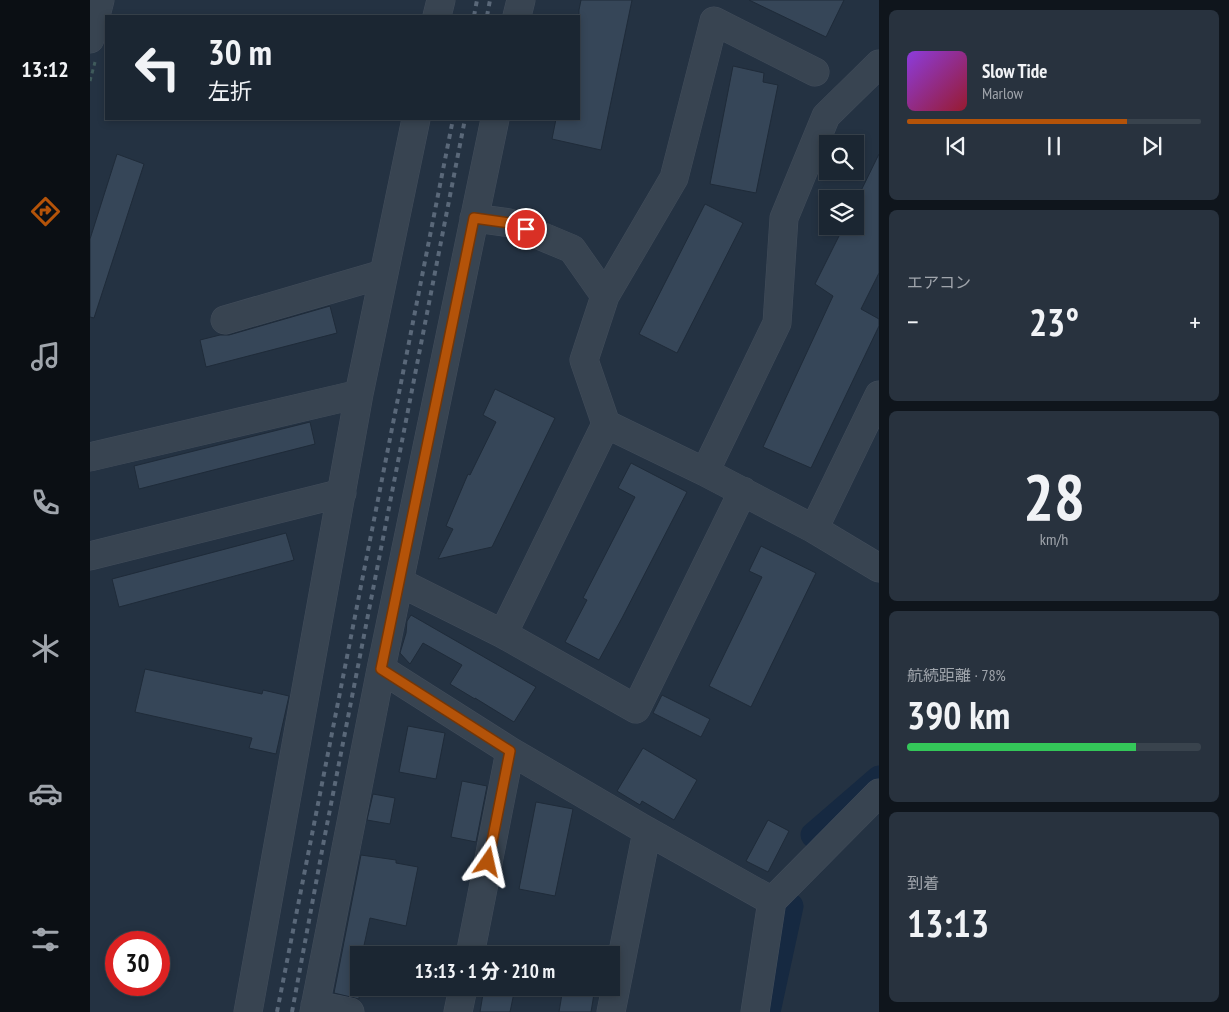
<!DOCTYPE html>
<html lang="ja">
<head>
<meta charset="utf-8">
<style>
	:root { --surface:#1b2632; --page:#28323e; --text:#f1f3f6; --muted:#a0a5ac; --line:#39434d; --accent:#b45309 }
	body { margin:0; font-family:"PT Sans Narrow","Noto Sans JP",sans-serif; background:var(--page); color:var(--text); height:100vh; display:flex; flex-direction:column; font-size:19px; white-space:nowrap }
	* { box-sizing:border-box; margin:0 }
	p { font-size:16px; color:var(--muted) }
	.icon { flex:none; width:28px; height:28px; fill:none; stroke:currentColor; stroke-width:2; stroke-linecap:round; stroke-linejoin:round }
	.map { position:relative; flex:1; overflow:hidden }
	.side { display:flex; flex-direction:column; gap:10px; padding:10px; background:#0f151c; width:350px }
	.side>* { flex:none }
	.top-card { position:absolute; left:15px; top:15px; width:475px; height:105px; border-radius:0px; box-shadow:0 2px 8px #0003,0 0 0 1px var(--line); background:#1b2632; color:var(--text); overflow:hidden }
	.tools { position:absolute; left:729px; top:135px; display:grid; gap:10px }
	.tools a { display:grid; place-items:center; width:45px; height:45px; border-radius:0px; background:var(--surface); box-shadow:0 2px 8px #0003,0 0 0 1px var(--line); font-size:25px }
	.speed { position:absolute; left:15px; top:931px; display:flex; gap:10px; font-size:25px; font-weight:700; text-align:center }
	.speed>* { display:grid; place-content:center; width:65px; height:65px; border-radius:50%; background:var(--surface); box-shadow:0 2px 8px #0003,0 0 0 1px var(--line); line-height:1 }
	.speed .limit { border:8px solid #d22; background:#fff; color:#111 }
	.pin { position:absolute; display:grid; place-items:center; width:42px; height:42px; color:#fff; margin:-21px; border:2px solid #fff; border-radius:50%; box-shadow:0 1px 5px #0007 }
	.me { position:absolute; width:55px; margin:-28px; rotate:11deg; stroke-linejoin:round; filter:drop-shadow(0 0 4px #0008) }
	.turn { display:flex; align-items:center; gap:18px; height:105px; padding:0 20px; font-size:22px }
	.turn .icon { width:65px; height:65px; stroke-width:2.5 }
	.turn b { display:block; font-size:35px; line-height:42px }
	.big { font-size:38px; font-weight:800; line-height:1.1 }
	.side .widget { flex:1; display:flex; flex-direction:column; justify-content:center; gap:8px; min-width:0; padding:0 18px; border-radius:8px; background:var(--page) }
	.side .dial { align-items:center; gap:0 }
	.dial b { font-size:65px; line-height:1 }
	.song { display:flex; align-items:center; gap:15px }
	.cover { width:60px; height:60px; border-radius:8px; background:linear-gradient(135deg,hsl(270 70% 55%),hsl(350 70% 35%)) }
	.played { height:5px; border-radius:2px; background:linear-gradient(90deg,var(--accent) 75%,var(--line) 75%) }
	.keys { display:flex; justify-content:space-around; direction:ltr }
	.heat { display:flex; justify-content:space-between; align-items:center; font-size:28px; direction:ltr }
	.charge { height:8px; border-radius:4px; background:linear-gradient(90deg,#34c759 78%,var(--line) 0) }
	.trip { position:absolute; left:260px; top:946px; width:270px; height:50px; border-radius:0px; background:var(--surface); box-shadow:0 2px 8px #0003,0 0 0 1px var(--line); font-weight:800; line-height:50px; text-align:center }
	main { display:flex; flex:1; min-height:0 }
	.dock { display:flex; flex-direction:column; width:90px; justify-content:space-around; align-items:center; background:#0b0f14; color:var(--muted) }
	.dock .icon { width:35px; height:35px }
	.dock .active { color:var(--accent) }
	.dock b { font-size:22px; color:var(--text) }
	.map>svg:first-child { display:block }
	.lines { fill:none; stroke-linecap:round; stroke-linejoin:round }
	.canal { stroke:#162941; stroke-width:25 }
	.building { fill:#364658; stroke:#1f2b39 }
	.minor-casing { stroke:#424d5b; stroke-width:29 }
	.path { stroke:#3f5a5b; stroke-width:3; stroke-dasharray:4 4; stroke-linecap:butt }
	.minor { stroke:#384451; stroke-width:28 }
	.rail { stroke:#5a6879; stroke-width:4; stroke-dasharray:5 5; stroke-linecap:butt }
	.route-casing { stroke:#753606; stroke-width:12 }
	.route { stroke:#b45309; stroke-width:9 }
</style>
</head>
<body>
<main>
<nav class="dock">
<b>13:12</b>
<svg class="icon active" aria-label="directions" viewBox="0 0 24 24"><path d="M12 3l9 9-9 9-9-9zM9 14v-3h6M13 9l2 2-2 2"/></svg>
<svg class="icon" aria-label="music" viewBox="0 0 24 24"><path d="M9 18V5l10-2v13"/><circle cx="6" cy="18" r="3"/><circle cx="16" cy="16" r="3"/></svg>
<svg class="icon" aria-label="phone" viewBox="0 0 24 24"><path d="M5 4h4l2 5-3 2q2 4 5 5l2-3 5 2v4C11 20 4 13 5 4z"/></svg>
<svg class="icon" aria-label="climate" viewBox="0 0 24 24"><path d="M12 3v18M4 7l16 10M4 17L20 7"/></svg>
<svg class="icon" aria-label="car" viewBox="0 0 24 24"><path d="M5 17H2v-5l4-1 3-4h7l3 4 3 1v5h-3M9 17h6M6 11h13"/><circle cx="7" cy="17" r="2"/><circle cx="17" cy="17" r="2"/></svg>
<svg class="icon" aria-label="filters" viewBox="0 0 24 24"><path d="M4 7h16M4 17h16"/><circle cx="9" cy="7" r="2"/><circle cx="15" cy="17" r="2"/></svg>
</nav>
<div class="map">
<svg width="789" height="1012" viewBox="0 0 789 1012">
	<rect width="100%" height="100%" fill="#243242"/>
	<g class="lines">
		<path class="canal" d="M723,835L789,778
			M678,1012L701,906"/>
	</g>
	<path class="building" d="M491,0H542L511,150L462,139L466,119H489V10Z
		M659,0H754L736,37Z
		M643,66L674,73L673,82L688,85L666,193L620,184Z
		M27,154L54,164L4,318L0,317V239Z
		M789,154V273L771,309L789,319V326L721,468L673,447L743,296L725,284L754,226H765V203Z
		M615,204L653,223L587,353L549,334Z
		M240,306L247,333L116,367L110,340L130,335H139Z
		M405,389L465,418L402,547L348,559L363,529L356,526L378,474L380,475L406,422L393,415Z
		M220,422L225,444L49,489L44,466Z
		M541,463L597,492L532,618L509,660L475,642L497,600L493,598L545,497L528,488Z
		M196,533L204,560L29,607L22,579Z
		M671,546L726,573L661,707L619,686L672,577L659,571Z
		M321,615L446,687L424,722L385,698V699L360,684L372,665L333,643L320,664L310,653L316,633L317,621Z
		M55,669L172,694L173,690L199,696L186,754L159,748L162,738L45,712Z
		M572,695L620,719L611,737L563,713Z
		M318,726L355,733L346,779L309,772Z
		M553,748L607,780L584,820L552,801L550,805L527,791Z
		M372,781L397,786L386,842L361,837Z
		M283,794L305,798L300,824L277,820Z
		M446,802L483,809L465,896L429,889Z
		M678,820L699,831L678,872L656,861Z
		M271,855L306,860V863L328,867L316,926L280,918L273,950H269V999L244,993Z
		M394,988H425L420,1012H390Z
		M473,988H505L501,1012H469Z"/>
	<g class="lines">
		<g class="minor-casing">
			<path id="minor" d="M347,16L351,0
				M427,16L431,0
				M0,39L10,0
				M384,218L420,223L482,249L515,296L494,360L516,424L615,472L724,529
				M515,296L584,178L624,21L725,72
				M135,320L293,274
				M789,395L724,529L789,568
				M0,457L269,394
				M615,472L687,323L694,218L736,116L789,64
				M0,556L252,493
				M309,582L413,634L546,709L653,491
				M413,634L516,424
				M291,669L420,751L380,955
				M420,751L557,831
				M225,1005L260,1012
				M158,1012L269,394L326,119
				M224,1012L291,669L405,119
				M368,1012L373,988
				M521,1012L557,831L682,901
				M665,1012L682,901L789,793"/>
		</g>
		<path class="path" d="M0,81L5,62"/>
		<use href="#minor" class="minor"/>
		<path class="rail" d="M384,16L387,0
			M397,16L400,0
			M187,1012L363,119
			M202,1012L234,840L375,119"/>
	</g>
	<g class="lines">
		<g class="route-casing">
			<path id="route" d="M398,862L420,751L291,669L384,218L420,223L436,229"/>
		</g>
		<use href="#route" class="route"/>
	</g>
</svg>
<div class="tools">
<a><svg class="icon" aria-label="search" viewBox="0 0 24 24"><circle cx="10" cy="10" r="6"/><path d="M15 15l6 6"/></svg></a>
<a><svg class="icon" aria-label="layers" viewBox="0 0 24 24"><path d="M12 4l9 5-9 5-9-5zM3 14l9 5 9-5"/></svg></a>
</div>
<div class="speed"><div class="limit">30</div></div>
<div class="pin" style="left:436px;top:229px;background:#d93025"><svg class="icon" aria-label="arrive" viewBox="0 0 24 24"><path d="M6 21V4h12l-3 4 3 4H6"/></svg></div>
<svg class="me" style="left:398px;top:862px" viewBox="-20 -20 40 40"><path d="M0-17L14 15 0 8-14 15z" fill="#b45309" stroke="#fff" stroke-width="4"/></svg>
<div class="trip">13:13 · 1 分 · 210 m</div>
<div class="top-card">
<div class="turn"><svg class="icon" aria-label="left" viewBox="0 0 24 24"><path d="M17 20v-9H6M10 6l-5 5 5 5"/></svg><div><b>30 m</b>左折</div></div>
</div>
</div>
<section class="side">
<div class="widget">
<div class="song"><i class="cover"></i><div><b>Slow Tide</b><p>Marlow</p></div></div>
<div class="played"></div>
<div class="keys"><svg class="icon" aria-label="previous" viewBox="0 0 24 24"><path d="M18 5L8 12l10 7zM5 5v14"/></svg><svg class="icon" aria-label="pause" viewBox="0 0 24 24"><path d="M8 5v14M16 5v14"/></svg><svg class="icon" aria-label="next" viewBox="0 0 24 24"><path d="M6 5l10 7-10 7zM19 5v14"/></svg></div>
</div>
<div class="widget"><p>エアコン</p>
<div class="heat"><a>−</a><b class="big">23°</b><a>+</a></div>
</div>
<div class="widget dial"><b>28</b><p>km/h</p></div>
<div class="widget"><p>航続距離 · 78%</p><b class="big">390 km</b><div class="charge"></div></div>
<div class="widget"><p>到着</p><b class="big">13:13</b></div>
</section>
</main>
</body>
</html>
